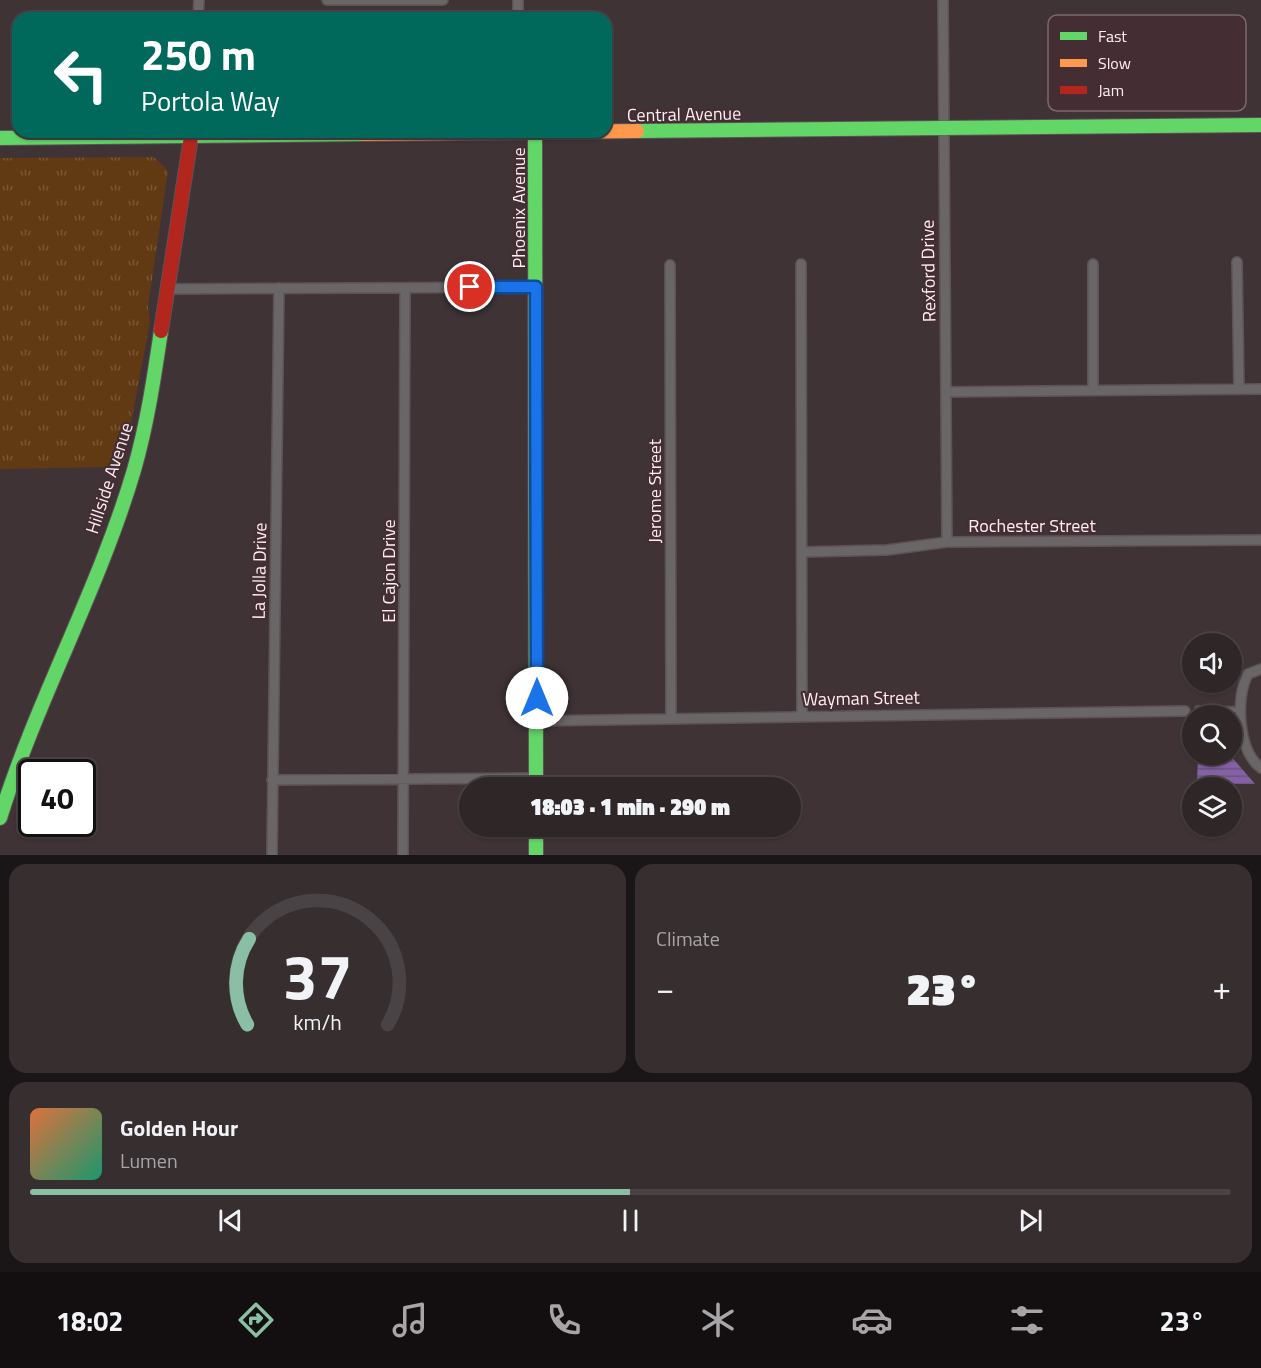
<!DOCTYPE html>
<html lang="en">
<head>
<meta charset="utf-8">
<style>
	:root { --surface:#2f2628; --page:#372e30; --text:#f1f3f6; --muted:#a7a5a8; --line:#4a4345; --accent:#8abfa5 }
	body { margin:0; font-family:"Titillium Web",sans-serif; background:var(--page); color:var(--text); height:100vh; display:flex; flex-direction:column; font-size:22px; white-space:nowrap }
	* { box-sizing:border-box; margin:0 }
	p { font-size:20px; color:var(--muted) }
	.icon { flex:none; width:33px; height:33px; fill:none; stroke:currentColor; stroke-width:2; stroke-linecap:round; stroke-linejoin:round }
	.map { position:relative; height:855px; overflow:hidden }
	.drawer { display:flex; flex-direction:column; gap:9px; padding:9px; background:#1a1516; flex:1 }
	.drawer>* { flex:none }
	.guide { position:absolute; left:12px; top:12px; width:600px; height:126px; border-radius:18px; box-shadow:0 2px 4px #0004,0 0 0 2px var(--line); background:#00695c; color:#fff; overflow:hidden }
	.tools { position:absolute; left:1182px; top:633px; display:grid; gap:12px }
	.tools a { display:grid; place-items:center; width:60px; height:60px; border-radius:50%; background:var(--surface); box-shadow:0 2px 4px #0004,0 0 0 2px var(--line); font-size:30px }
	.speed { position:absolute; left:18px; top:759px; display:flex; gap:12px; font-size:30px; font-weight:700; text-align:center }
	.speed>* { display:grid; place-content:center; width:78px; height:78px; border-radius:50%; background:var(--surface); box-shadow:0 2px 4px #0004,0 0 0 2px var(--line); line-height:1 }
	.speed .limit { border:3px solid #111; border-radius:9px; background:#fff; color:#111 }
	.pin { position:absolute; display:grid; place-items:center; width:51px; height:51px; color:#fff; margin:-26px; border:3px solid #fff; border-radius:50%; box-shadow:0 2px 6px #0007 }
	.me { position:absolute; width:66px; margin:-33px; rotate:0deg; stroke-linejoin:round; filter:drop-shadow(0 0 4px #0008) }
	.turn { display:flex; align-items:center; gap:21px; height:126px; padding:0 30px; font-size:27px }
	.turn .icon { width:78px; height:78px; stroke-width:2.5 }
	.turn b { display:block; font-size:42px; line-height:51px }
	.big { font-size:45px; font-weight:800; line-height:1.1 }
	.drawer .tile { flex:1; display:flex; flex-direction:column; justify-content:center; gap:9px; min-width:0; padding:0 21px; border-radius:18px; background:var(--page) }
	.drawer .dial { align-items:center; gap:0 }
	.dial svg { height:156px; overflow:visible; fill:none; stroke:var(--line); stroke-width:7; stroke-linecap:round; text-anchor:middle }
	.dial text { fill:var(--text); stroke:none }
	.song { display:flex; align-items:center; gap:18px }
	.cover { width:72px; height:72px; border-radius:9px; background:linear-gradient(135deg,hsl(20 70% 55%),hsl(160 70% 35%)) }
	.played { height:6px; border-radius:3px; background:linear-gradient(90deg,var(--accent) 50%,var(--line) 50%) }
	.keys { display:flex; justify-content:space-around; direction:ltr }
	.heat { display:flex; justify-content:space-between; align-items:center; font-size:33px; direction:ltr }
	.drawer .tiles { flex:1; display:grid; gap:9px; grid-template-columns:1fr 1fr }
	.tile:last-child { grid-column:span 2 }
	.trip { position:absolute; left:459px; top:777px; width:342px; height:60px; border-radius:30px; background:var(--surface); box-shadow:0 2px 4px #0004,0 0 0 2px var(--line); font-weight:800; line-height:60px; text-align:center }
	.menu { display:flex; height:96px; justify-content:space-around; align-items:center; background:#130f10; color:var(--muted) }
	.menu .icon { width:42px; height:42px }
	.menu .current { color:var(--accent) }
	.menu b { font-size:27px; color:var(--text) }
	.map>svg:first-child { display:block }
	.grass { fill:url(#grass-tufts) }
	.water { fill:url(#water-rules) }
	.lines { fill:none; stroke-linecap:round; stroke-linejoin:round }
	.lane-casing { stroke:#5d5255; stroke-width:8 }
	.street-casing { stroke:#5d5255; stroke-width:12 }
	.fast-casing { stroke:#5d5255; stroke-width:16 }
	.slow-casing { stroke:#5d5255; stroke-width:16 }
	.jam-casing { stroke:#5d5255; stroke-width:16 }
	.lane { stroke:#6a6567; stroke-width:4.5 }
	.street { stroke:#6a6567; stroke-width:9 }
	.fast { stroke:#63d668; stroke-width:14 }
	.slow { stroke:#ff974d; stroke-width:14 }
	.jam { stroke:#b3261e; stroke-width:14 }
	.route-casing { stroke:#114b97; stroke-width:15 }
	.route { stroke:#1a73e8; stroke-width:10 }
	.labels { text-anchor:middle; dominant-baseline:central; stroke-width:4.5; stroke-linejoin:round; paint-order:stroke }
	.street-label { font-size:18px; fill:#fdeef1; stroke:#442e33 }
	.key { fill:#442e33; stroke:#7c686c; stroke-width:1.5 }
	.key-label { font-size:16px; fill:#fdeef1 }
</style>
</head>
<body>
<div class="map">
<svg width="1261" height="855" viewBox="0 0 1261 855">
	<defs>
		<pattern id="grass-tufts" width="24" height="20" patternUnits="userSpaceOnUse" patternTransform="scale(1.5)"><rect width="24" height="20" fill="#613912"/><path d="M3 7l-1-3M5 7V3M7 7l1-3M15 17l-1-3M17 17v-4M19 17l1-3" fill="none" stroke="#795635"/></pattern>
		<pattern id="water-rules" width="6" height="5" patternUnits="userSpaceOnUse" patternTransform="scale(1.5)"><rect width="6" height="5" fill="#8560a7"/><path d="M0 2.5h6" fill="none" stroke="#685478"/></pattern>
	</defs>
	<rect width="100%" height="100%" fill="#3f3336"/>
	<path class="grass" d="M154,157L168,171L148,307L150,322L124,460L118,467L0,469V158Z"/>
	<path class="water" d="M1198,754L1230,755L1255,784H1197Z"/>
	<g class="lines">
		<g class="lane-casing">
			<path id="lane" d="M1198,709L1240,710"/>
		</g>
		<g class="street-casing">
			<path id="street" d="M327,0H443
				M518,0V18
				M943,0L947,542
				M198,18L199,0
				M1237,262L1239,389
				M801,264L802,716
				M1093,264V391
				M670,265L671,717
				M166,289L536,287
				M946,392L1261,389
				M803,552L887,550L947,542L1261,540
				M1261,669L1248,674C1235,698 1238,751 1261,768
				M537,721L1185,711
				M272,780L536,778
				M272,855L279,288
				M403,855L405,288"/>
		</g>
		<g class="fast-casing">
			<path id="fast" d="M637,131L1261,125
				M535,134L536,788
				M0,138L363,134
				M0,818C37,699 99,589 134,470C147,425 154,378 161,331
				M536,826V855"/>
		</g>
		<g class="slow-casing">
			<path id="slow" d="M363,134L637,131"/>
		</g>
		<g class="jam-casing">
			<path id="jam" d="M161,331L191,137"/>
		</g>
		<use href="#lane" class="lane"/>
		<use href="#street" class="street"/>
		<use href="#fast" class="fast"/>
		<use href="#slow" class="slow"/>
		<use href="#jam" class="jam"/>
	</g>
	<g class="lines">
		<g class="route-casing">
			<path id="route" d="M470,287H536L537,698"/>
		</g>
		<use href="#route" class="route"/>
	</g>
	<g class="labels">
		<g class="street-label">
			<text transform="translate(684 114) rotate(-1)">Central Avenue</text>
			<text transform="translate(518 208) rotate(-90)">Phoenix Avenue</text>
			<text transform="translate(928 271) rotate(-91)">Rexford Drive</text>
			<text transform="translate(109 478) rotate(-72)">Hillside Avenue</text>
			<text transform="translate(654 491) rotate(-90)">Jerome Street</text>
			<text x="1032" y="525">Rochester Street</text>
			<text transform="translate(259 571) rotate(-89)">La Jolla Drive</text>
			<text transform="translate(388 571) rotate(-90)">El Cajon Drive</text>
			<text transform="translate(861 698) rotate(-1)">Wayman Street</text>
		</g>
	</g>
	<rect x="1048" y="15" width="198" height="96" rx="9" class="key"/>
	<rect x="1060" y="32" width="27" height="8" fill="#63d668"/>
	<rect x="1060" y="59" width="27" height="8" fill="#ff974d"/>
	<rect x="1060" y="86" width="27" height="8" fill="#b3261e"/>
	<g class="key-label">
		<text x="1098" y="42">Fast</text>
		<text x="1098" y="69">Slow</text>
		<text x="1098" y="96">Jam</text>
	</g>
</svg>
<div class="tools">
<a><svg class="icon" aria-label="sound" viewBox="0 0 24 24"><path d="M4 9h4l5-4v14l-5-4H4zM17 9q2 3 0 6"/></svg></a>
<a><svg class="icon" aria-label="search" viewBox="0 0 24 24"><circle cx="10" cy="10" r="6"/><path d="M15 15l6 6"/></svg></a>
<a><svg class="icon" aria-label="layers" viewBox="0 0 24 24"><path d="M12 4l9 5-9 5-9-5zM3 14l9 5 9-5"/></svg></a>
</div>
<div class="speed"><div class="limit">40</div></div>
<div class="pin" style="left:470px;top:287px;background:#d93025"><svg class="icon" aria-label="arrive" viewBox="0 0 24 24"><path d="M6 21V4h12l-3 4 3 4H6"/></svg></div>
<svg class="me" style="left:537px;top:698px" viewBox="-20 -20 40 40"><circle r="19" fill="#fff"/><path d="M0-13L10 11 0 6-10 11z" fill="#1a73e8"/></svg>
<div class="trip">18:03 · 1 min · 290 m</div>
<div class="guide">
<div class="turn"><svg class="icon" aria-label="left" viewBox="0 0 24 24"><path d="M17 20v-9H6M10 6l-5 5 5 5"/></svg><div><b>250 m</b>Portola Way</div></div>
</div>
</div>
<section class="drawer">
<div class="tiles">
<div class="tile dial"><svg viewBox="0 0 100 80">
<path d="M14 69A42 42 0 1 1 86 69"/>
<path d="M14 69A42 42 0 0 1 15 25" stroke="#8abfa5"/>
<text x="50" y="56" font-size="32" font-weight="700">37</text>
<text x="50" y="72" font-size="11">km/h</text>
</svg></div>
<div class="tile"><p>Climate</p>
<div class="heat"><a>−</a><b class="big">23°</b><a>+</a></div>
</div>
<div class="tile">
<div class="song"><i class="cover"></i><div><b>Golden Hour</b><p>Lumen</p></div></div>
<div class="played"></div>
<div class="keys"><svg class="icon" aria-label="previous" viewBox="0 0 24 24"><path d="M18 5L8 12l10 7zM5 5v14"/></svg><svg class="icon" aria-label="pause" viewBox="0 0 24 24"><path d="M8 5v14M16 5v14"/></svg><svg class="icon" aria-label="next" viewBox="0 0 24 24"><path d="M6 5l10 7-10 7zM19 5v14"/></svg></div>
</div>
</div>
</section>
<nav class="menu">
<b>18:02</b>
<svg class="icon current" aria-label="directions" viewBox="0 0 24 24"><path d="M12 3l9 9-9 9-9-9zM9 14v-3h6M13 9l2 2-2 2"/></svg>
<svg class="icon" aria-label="music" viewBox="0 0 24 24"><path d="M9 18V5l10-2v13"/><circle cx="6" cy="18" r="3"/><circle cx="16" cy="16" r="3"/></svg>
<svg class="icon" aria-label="phone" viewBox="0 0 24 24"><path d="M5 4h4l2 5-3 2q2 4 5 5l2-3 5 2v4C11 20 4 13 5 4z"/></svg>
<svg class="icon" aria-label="climate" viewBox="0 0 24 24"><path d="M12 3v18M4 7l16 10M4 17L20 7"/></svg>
<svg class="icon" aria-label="car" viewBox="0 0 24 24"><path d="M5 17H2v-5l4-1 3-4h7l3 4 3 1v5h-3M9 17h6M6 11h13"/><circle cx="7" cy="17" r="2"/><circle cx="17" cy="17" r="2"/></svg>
<svg class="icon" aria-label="filters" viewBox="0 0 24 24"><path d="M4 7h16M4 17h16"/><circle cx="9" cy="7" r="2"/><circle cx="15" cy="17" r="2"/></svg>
<b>23°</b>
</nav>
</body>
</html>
